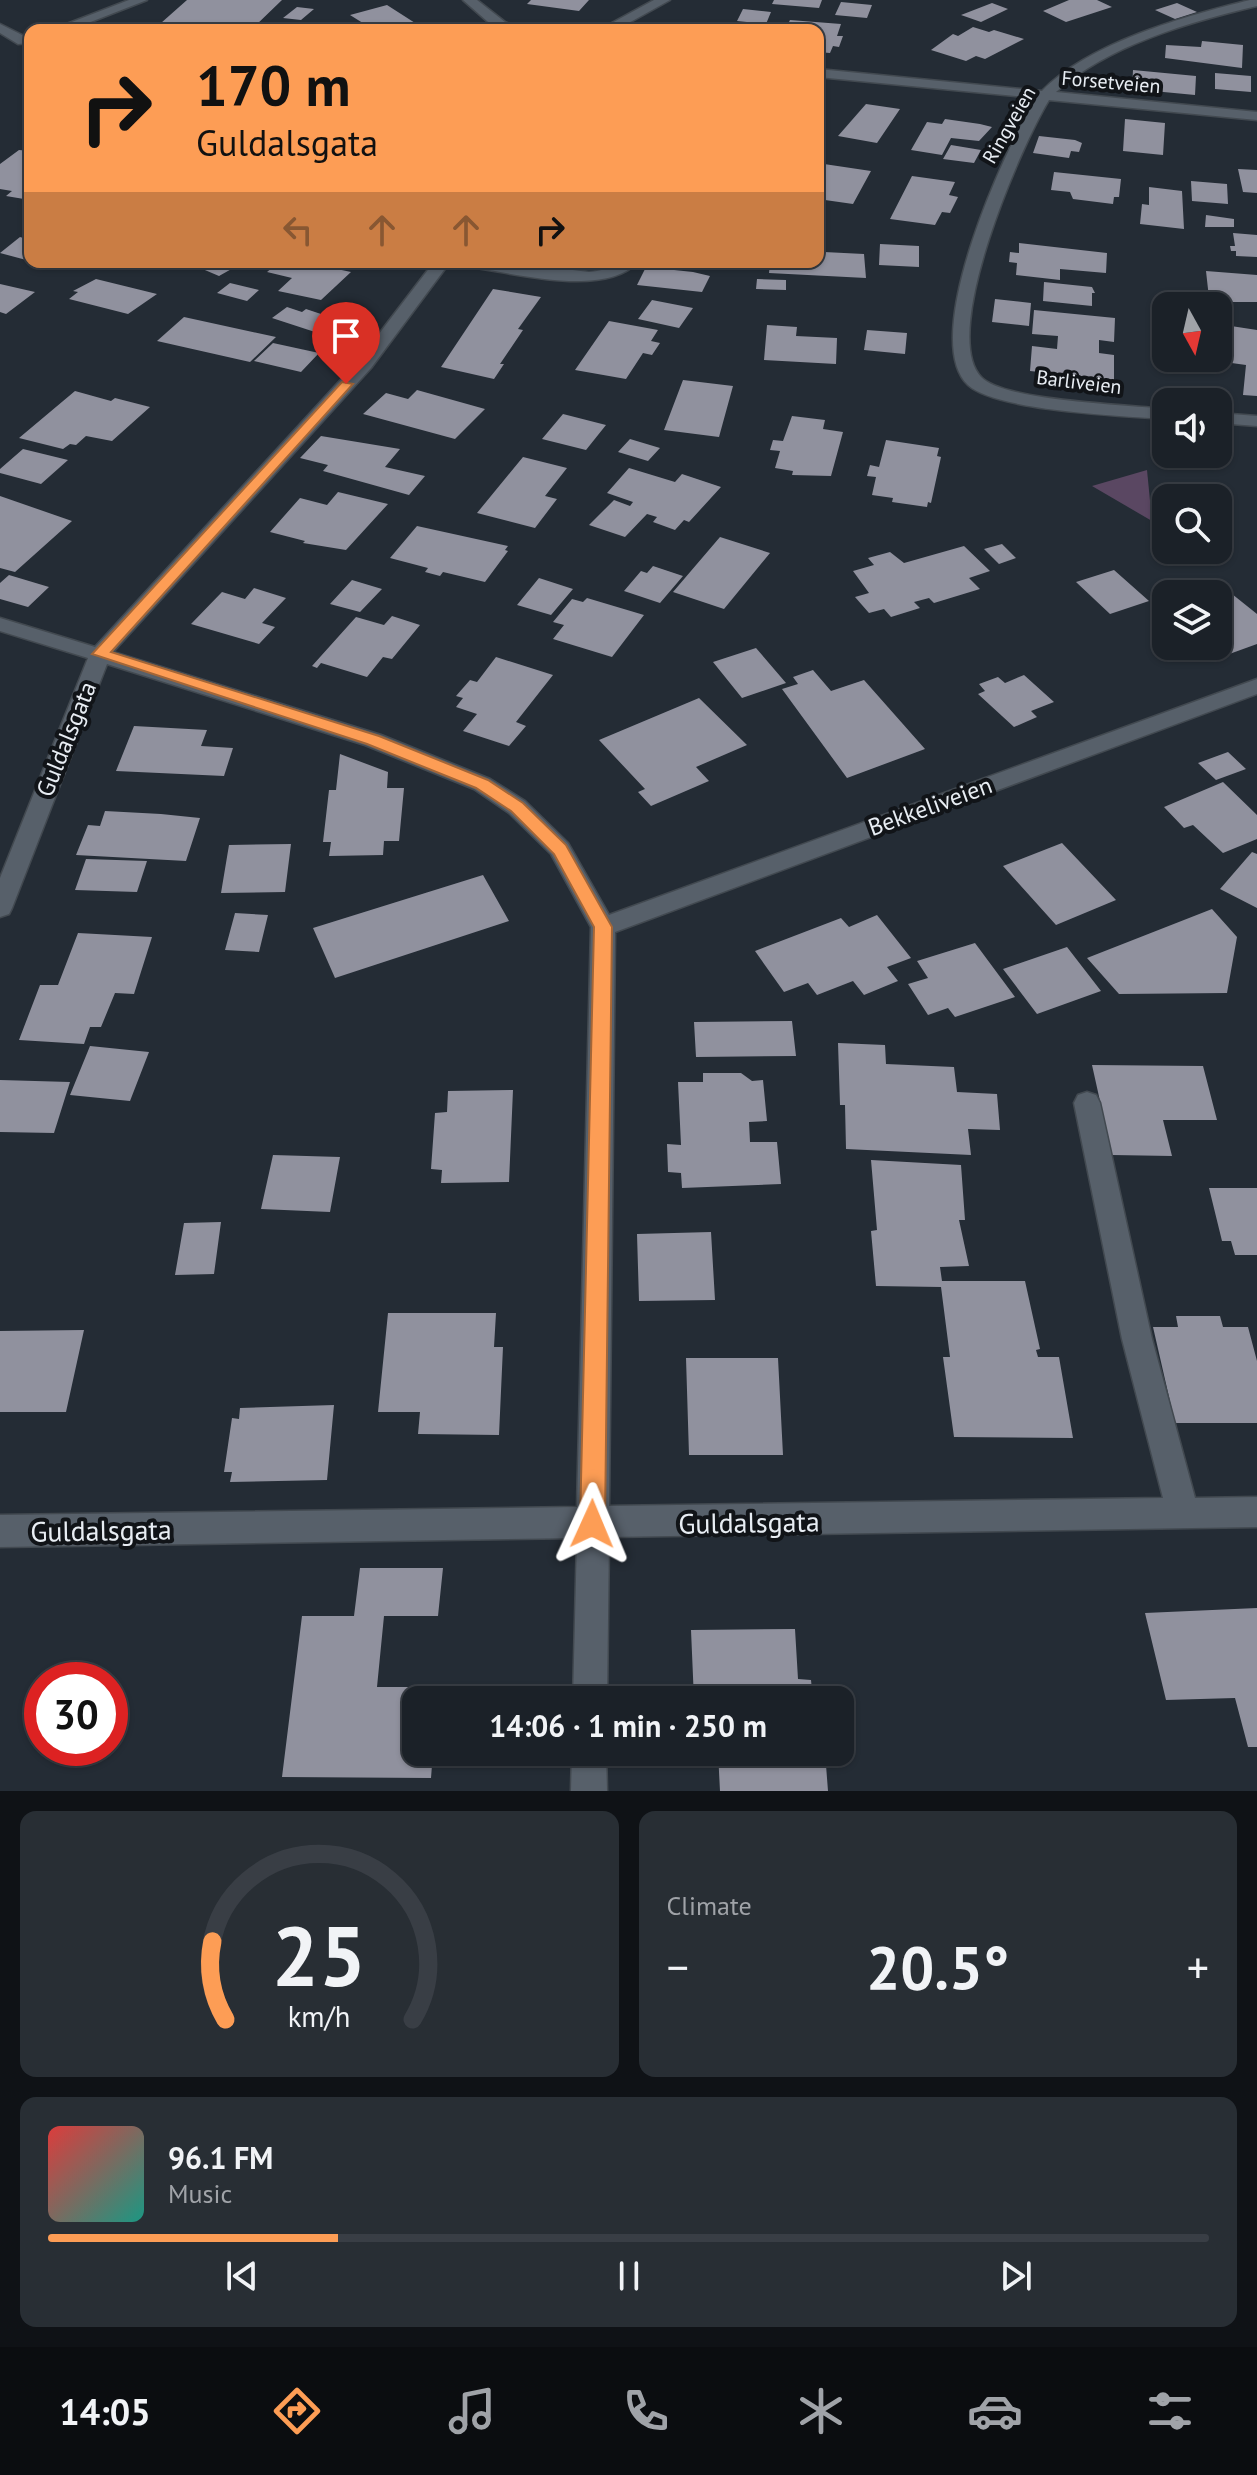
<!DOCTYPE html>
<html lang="en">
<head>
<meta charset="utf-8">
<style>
	:root { --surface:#1b2128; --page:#282e34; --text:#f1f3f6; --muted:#a0a3a8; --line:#393e45; --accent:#fd9d55 }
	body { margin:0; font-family:"PT Sans",sans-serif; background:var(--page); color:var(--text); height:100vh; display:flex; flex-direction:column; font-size:30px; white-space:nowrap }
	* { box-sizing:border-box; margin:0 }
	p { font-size:26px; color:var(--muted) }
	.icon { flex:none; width:44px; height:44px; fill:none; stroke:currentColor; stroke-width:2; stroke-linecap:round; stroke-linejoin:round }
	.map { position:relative; height:1791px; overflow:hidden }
	.panel { display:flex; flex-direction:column; gap:20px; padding:20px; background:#0f1216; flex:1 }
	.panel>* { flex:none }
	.guide { position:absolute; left:24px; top:24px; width:800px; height:244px; border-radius:16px; box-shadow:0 2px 6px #0004,0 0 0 2px var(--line); background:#fd9d55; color:#111; overflow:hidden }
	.needle { width:52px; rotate:172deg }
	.buttons { position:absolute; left:1152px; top:292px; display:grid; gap:16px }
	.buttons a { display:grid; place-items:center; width:80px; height:80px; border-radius:16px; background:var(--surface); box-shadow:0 2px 6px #0004,0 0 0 2px var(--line); font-size:40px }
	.speed { position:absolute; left:24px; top:1662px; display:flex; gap:16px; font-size:40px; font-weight:700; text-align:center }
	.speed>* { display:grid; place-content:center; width:104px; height:104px; border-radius:50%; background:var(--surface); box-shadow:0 2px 6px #0004,0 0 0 2px var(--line); line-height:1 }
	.speed .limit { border:12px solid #d22; background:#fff; color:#111 }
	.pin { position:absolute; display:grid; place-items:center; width:68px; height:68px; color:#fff; margin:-82px -34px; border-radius:50% 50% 50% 0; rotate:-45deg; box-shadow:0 0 8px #0007 }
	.pin .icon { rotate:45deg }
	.me { position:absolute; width:88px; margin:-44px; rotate:1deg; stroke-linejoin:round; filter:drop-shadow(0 0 6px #0008) }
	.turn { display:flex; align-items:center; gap:28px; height:168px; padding:0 40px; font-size:36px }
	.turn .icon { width:104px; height:104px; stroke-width:2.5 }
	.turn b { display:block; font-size:56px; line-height:68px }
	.lanes { display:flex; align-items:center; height:76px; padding:0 40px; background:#0003; justify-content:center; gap:40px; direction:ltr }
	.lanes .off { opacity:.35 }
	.big { font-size:60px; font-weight:800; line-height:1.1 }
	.panel .tile { flex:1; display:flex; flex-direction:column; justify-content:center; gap:12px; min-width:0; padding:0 28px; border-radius:16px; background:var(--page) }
	.panel .dial { align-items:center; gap:0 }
	.dial svg { height:208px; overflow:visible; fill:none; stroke:var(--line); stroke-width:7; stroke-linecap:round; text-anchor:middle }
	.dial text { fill:var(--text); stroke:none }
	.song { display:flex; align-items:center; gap:24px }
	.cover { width:96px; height:96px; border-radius:12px; background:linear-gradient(135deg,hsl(0 70% 55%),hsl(170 70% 35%)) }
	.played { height:8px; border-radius:4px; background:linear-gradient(90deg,var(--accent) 25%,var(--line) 25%) }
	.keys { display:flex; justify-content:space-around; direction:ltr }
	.heat { display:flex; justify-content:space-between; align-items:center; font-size:44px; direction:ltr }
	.panel .tiles { flex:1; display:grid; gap:20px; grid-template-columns:1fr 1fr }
	.tile:last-child { grid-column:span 2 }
	.trip { position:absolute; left:402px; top:1686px; width:452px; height:80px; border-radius:16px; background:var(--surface); box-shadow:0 2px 6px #0004,0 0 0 2px var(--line); font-weight:800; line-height:80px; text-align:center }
	.dock { display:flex; height:128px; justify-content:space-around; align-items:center; background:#0b0d10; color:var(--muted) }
	.dock .icon { width:56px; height:56px }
	.dock .selected { color:var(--accent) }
	.dock b { font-size:36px; color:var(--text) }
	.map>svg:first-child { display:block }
	.green { fill:#5a4762 }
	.building { fill:#90919e }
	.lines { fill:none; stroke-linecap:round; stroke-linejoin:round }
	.minor-casing { stroke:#424950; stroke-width:3 }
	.minor { fill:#57606a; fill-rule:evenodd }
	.route { fill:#fd9d55; stroke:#a46637; stroke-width:2 }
	.labels { text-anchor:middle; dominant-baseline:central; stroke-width:8; stroke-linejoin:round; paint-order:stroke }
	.far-street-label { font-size:20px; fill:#e8edf3; stroke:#111418 }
	.street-label { font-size:24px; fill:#e8edf3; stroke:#111418 }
	.near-street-label { font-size:28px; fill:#e8edf3; stroke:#111418 }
</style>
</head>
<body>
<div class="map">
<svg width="1257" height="1791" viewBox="0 0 1257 1791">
	<rect width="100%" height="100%" fill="#242c35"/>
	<path class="green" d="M1147,470L1152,521L1092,486Z"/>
	<path class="building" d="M187,0H282L251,30L161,23Z
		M531,0H589L579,11L527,4Z
		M774,0H822L819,8L772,4Z
		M1069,0H1097L1112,7L1066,22L1043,11Z
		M841,2L872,5L867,18L835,15Z
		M992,3L1008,9L981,22L961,15Z
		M1177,3L1197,12L1175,19L1155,10Z
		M387,5L426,30H374L350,15Z
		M297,7L314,9L301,20L283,18Z
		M743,9L771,12L766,24L737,21Z
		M790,20L841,24L837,36H843L839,47L833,46L830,53L818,52V30H785Z
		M676,22L712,26L710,30H672Z
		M973,27L989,32L994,30L1024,39L985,59L976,56L966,61L931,50L953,34L958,36Z
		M1202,41L1243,45L1242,68L1165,58L1166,45L1201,47Z
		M1133,70L1196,76L1195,95L1132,89Z
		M1215,73L1251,76V92L1215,89Z
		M866,104L900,109L877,143L838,136Z
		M945,119L980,124L992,127L979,141L951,138L942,155L911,150L927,122L942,124Z
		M1125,119L1165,123L1163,155L1123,151Z
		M1039,136L1075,140L1082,143L1079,152L1071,151L1069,158L1033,153Z
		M951,145L981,150L974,163L943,159Z
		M19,150L30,151V185L26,188L30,189V200L6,196L12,191L0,189V164Z
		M824,164L871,171L853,204L818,199V175Z
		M1238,169L1257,170V193L1243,192Z
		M1054,172L1121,179L1119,197H1114L1113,204L1073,199L1070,192L1051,190Z
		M912,176L955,182L949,195L958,197L950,213L942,212L935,225L890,219Z
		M1191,181L1227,184L1228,204L1192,201Z
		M1149,187L1182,191L1184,229L1140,224L1142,204L1149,205Z
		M1206,215L1234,219V227H1205Z
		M1233,233L1257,235V257L1236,256V251H1231L1230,246H1235Z
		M20,237L30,240V261L0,253Z
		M1019,243L1107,253L1106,273L1060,269V280L1016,275L1017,263L1009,262L1010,252L1019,253Z
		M880,244L919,246V267L879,265Z
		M824,252L864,254L866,278L769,273L770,262H818V254Z
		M186,262H244L219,276Z
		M279,262L305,266L309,263L351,272L321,300L278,291L292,278L267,272Z
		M646,267L693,272L710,276L702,292L637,285Z
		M1206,271L1257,275V302H1217L1216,298H1209Z
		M96,279L157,294L128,314L69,299L78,292L73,291Z
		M757,279L786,280V290L756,289Z
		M1044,282L1092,287L1095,293H1092V306L1043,301Z
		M230,283L259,290L247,301L217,293Z
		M0,284L35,292L6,314L0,312Z
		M493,289L541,297L518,329L523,330L500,364H504L494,379L441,367Z
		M995,299L1031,303L1029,326L992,322Z
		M652,300L693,308L679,328L638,319Z
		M287,307L302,312L306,309L336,319L318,333L272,318Z
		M1034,310L1115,318L1114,342L1099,340V353L1114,355V380L1030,371L1032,346L1057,349L1058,336L1032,334Z
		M184,317L276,337L250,362L157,341Z
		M609,321L658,330L651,341L660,343L652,355L643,353L626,379L575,370Z
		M1218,324L1257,330V396L1243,395L1246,365L1210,360L1218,358Z
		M767,325L797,327L796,336L837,338L836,364L764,360Z
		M867,330L907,333L905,354L864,350Z
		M273,343L319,353L301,372L254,361Z
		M683,380L733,386L719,437L664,430Z
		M417,390L485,409L455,439L363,414L386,393L408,399Z
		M75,391L111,401L115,398L150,407L112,441L86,436L76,445L70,444L63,449L19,438Z
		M563,414L606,425L586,450L542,439Z
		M792,416L825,420L823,429L843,432L831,476L792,475L793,471L775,468L780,451L770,450L773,440L783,441Z
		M321,436L400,449L385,467L425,476L409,495L323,471L328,465L300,458Z
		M630,439L660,448L648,461L618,452Z
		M886,440L939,448L937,456L941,457L931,503L928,502L927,507L892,502L893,498L872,495L876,477L867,476L870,465L879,467Z
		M23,449L68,460L41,484L0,473V469Z
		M523,457L567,468L545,496L557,499L535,528L477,513Z
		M629,468L675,482L682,474L721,487L689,522L684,520L675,530L653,522L657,517L647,514L625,537L589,525L614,500L630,506L633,502L607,493Z
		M338,492L388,504L346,550L303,543L305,541L270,532L300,498L327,505Z
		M0,496L72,521L15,572L0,568Z
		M417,526L508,546L505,550L508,551L485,582L443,572L440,576L425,572L428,568L390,558Z
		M720,537L770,553L724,609L673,592Z
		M1002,544L1016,558L999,564L984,549Z
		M964,546L990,571L969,578L980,589L934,603L929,598L914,602L920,608L891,617L884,609L869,613L855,597L869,593L853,571L874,565L868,558L890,552L904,563Z
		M653,566L683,576L660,603L624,591L641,571L647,573Z
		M1114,570L1149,601L1110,614L1076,582Z
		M9,575L49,587L28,607L0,599V583Z
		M539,578L573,589L551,615L517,605Z
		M352,580L382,589L360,612L330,604Z
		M254,588L286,598L262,623L275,627L259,644L191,624L222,592L245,599Z
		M1232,594L1257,614V644L1210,661L1192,646H1218V599Z
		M587,598L644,615L612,657L553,639L564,625L553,622L572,599L583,602Z
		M392,616L420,625L392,659L383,657L367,677L321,663L317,668L312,666L356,617L384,625Z
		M756,648L786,683L742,698L713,662Z
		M496,657L553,675L516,722L526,726L509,746L463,731L477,714L456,707L463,698L456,696L470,680L477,682Z
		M813,670L831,691L864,680L925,749L847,778L782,689L798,684L793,677Z
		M1024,675L1054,702L1031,711L1037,717L1014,727L978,694L985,691L979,684L998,677L1005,683Z
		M699,698L747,745L696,767L709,781L651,806L638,792L645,789L599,740Z
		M134,726L207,730L201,746L233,748L224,776L116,771Z
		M1228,752L1246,769L1216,780L1198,763Z
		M340,754L388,772L387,788H404L399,841H384L383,855L329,856L331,842H323L329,790H336Z
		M1223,782L1257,815V839L1223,853L1193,825L1184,828L1164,807Z
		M105,811L161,814L200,818L186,861L76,855L88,825L100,826Z
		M1062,843L1116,900L1056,925L1003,866Z
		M291,844L285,892L221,893L229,845Z
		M1252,852L1257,854V908L1220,889Z
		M86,859L147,861L137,892L75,890Z
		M483,875L509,921L335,978L313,928Z
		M1212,909L1237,937L1227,993L1119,994L1087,958Z
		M235,913L268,915L259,952L225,950Z
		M877,915L911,958L887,967L898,981L864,995L853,981L817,995L808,983L784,992L755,951L841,918L849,927Z
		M78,933L152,937L134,994L115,993L101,1027H90L84,1044L19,1040L40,985H58Z
		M975,943L1015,997L955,1017L948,1008L928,1015L908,984L928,978L917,961Z
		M1067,947L1101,991L1037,1014L1003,969Z
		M792,1021L796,1056L696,1057L694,1022Z
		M838,1043L885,1045L886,1064L954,1067L957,1092L997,1094L1000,1130L968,1129L971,1155L846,1149L845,1105H840Z
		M90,1046L149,1052L130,1101L70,1095Z
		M1092,1065L1203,1066L1217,1120H1163L1172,1156L1112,1155Z
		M703,1073H741L752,1081L763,1080L767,1121L749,1122L750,1142H777L781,1184L682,1188L681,1173L668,1172L667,1144L681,1145L678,1082H703Z
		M0,1080L70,1082L54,1133L0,1132Z
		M513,1090L509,1182L441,1183L442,1170L431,1169L435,1113L447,1112L448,1091Z
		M273,1155L340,1157L330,1212L261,1209Z
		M871,1160L961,1165L965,1220H959L969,1266L940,1267L942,1281H1025L1040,1349L1036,1350L1038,1357H1059L1073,1438L954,1437L943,1357H950L941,1287L876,1286L871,1231L877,1230Z
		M1209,1188H1257V1255H1235L1231,1241H1222Z
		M221,1222L214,1274L175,1275L184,1223Z
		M711,1232L715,1300L639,1301L637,1234Z
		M388,1313H496L494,1347H503L499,1435L418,1434L420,1412H378Z
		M1176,1316H1220L1223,1327H1248L1257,1361V1423H1175L1153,1327H1178Z
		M84,1330L66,1412H0V1331Z
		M686,1358H778L783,1455H689Z
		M334,1405L327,1480L230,1482L232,1472H224L232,1418L239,1419L240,1408Z
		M360,1568H443L438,1616H384L377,1687H437V1700H416V1752H433L431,1778L282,1777L302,1616H354Z
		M1257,1608V1747H1248L1235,1698L1166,1700L1145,1613Z
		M795,1629L798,1679L811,1680L813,1700H694L691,1630Z
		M718,1752H825L828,1791H720Z"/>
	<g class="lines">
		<g class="minor-casing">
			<path id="minor" d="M129,0H147L70,30H51Z
				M463,0H477L505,22L523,30L495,28Z
				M654,0H670L616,30H599Z
				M1250,0H1257V6C1190,22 1108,45 1056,92L1257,112V120L1049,100C1022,144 939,333 981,377C1003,401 1130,405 1166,409V419C1125,416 996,411 968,385C918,338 1006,147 1036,98L818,77V69L1042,91C1089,43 1185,16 1250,0Z
				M0,24L24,36L30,34V43L18,44L0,33Z
				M434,262H450L371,368L113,652L381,735L490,779L525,801L568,843L609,915L1257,679V694L615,932L609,1506L1163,1498L1122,1339L1074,1103L1078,1095L1087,1092L1096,1095L1100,1103L1152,1339L1195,1498L1257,1497V1527L609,1537L607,1700H573L577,1538L0,1547V1515L577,1507L591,927L551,854L509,813L474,789L365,745L107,664L12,908L9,914L0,917V878L88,658L0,631V618L95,647L359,360Z
				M462,262H508L589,272C607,271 619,262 638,262C604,298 515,273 470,267Z
				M1218,413L1257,416V426L1218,423Z
				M572,1752H606L607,1791H571Z"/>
		</g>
		<use href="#minor" class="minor"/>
	</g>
	<path class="route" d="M342,382L353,384L111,652L379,736L488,780L523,803L566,845L612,927L605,1524L601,1533L592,1536L584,1533L580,1524L594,927L554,854L511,811L476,788L367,744L92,654Z"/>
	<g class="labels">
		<g class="far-street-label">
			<text transform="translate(1111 82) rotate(5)">Forsetveien</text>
			<text transform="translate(1009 125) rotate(-60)">Ringveien</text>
			<text transform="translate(1079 382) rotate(7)">Barliveien</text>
		</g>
		<g class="street-label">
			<text transform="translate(66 739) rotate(-68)">Guldalsgata</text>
			<text transform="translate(930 806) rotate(-20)">Bekkeliveien</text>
		</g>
		<g class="near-street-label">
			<text transform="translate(749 1522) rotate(-1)">Guldalsgata</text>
			<text transform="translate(101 1530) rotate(-1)">Guldalsgata</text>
		</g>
	</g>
</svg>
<div class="buttons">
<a><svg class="needle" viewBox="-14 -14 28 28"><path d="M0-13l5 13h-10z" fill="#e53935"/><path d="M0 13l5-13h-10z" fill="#a0a3a8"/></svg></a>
<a><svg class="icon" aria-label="sound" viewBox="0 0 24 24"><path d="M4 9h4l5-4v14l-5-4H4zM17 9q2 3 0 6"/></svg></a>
<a><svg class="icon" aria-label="search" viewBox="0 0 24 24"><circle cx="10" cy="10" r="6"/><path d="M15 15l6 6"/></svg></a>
<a><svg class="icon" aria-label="layers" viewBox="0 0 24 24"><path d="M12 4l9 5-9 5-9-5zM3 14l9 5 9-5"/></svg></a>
</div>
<div class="speed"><div class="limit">30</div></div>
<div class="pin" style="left:346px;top:384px;background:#d93025"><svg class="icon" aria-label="arrive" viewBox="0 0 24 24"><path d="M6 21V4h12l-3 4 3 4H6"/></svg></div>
<svg class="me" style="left:592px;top:1524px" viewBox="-20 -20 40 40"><path d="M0-17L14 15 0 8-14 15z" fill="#fd9d55" stroke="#fff" stroke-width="4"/></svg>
<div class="trip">14:06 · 1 min · 250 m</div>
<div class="guide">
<div class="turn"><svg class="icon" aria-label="right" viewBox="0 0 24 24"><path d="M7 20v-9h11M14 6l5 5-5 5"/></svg><div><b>170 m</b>Guldalsgata</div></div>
<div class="lanes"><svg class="icon off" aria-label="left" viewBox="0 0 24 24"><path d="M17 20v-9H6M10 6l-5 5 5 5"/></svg><svg class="icon off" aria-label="ahead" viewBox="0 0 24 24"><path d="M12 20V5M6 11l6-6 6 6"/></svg><svg class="icon off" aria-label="ahead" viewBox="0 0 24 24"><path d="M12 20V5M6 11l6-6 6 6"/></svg><svg class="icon" aria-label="right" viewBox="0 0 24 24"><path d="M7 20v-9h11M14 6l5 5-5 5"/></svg></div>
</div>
</div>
<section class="panel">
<div class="tiles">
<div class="tile dial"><svg viewBox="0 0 100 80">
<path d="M14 69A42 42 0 1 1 86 69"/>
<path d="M14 69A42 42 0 0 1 9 39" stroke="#fd9d55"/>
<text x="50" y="56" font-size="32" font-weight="700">25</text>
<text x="50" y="72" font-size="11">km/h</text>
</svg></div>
<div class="tile"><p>Climate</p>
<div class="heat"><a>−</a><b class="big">20.5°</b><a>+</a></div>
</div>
<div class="tile">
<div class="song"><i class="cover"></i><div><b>96.1 FM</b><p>Music</p></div></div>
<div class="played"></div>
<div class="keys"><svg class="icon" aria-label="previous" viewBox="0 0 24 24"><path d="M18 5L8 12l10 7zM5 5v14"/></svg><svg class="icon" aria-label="pause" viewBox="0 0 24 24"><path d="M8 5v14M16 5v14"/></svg><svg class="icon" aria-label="next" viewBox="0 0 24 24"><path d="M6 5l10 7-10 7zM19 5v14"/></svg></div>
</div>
</div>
</section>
<nav class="dock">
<b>14:05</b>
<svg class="icon selected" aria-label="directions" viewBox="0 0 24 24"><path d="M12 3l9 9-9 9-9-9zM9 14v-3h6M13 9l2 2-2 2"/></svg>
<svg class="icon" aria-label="music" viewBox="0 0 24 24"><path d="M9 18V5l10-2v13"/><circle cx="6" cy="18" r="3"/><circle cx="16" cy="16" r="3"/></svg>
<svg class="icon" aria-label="phone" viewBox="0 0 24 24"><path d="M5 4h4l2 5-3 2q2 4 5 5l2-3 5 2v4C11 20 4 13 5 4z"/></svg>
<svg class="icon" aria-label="climate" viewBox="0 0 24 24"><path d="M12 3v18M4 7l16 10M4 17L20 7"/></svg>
<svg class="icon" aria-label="car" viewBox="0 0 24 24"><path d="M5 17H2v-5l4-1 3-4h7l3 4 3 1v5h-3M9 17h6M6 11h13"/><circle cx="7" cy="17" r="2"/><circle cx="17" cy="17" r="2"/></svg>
<svg class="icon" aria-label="filters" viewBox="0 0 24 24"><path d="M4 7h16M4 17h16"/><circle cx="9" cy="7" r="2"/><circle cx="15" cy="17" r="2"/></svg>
</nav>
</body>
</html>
